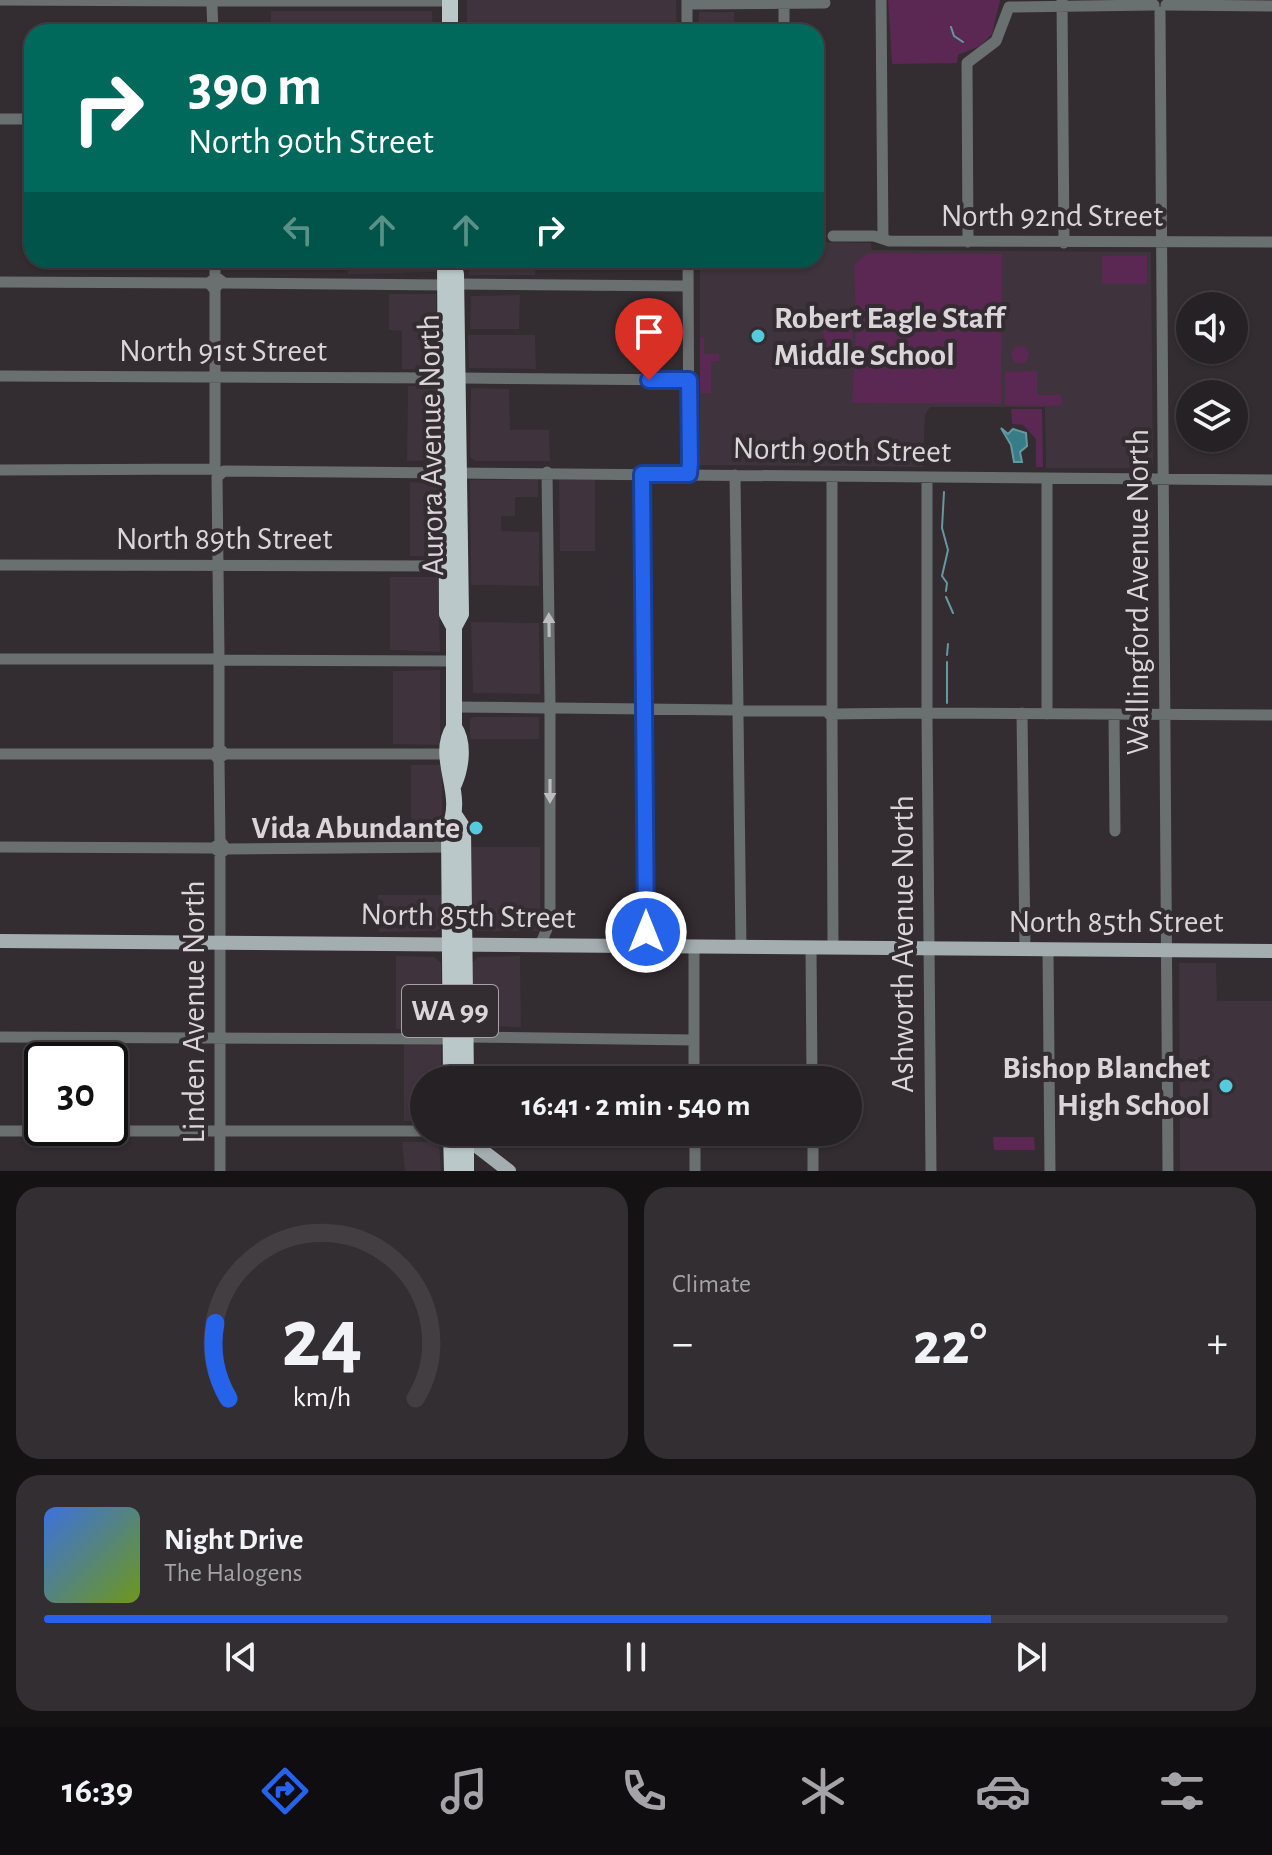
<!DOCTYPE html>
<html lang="en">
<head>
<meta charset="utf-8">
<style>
	:root { --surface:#262125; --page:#322e32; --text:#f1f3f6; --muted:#a4a3a7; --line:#423e42; --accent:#2563eb }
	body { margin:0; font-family:"Alegreya Sans",sans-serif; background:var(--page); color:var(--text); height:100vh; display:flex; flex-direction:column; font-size:30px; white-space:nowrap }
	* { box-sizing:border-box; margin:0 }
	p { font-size:26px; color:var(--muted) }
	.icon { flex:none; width:44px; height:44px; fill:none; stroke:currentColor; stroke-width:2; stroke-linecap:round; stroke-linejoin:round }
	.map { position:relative; height:1171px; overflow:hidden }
	.panel { display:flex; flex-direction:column; gap:16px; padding:16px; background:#151214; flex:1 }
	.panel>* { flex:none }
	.hud { position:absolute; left:24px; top:24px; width:800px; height:244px; border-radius:24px; box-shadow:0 2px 6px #0004,0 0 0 2px var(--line); background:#00695c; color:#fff; overflow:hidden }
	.controls { position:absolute; left:1176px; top:292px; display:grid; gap:16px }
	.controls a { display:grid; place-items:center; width:72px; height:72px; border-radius:50%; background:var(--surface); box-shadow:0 2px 6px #0004,0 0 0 2px var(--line); font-size:40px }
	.speed { position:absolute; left:24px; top:1042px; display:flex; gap:16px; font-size:40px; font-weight:700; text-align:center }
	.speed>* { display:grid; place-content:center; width:104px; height:104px; border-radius:50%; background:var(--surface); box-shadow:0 2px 6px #0004,0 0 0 2px var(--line); line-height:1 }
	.speed .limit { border:4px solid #111; border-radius:12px; background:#fff; color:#111 }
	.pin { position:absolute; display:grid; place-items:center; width:68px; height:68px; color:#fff; margin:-82px -34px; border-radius:50% 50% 50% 0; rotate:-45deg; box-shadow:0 0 8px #0007 }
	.pin .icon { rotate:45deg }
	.me { position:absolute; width:88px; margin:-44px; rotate:0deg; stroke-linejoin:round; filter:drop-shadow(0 0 6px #0008) }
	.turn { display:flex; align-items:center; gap:28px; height:168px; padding:0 32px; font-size:36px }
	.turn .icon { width:104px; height:104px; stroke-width:2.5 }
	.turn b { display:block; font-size:56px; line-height:68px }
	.lanes { display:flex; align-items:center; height:76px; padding:0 32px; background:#0003; justify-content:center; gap:40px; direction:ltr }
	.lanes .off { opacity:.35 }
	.big { font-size:60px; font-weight:700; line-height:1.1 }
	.panel .tile { flex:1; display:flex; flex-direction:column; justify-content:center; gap:12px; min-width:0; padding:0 28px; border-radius:24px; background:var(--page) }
	.panel .dial { align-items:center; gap:0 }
	.dial svg { height:208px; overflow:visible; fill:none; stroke:var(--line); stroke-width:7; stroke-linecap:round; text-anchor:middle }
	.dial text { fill:var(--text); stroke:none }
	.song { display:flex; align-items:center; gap:24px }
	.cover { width:96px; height:96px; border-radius:12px; background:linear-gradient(135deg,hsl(220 70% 55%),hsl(80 70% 35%)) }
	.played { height:8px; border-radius:4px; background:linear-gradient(90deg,var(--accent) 80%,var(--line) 80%) }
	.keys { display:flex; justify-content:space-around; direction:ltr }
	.heat { display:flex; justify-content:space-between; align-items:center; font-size:44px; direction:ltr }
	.panel .tiles { flex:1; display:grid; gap:16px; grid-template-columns:1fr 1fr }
	.tile:last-child { grid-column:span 2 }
	.trip { position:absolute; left:410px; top:1066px; width:452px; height:80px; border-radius:40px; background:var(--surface); box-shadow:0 2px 6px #0004,0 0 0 2px var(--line); font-weight:700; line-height:80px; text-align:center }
	.dock { display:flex; height:128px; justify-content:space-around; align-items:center; background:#0f0d0f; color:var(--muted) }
	.dock .icon { width:56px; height:56px }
	.dock .selected { color:var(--accent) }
	.dock b { font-size:36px; color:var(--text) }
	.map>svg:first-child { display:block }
	.built { fill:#3f333d }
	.green { fill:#5a2852 }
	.water { fill:#367d89; stroke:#6797a1; stroke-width:2 }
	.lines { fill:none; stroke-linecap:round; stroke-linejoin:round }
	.stream { stroke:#6797a1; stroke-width:2 }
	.minor { stroke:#6a6f6f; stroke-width:11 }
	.major { stroke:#a4aeb0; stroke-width:14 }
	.highway { stroke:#bbc8ca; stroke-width:16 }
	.oneway { fill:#bdbcbe }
	.route-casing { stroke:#184099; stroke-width:20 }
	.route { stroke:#2563eb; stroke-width:14 }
	.poi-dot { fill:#54cadd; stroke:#332c31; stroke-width:3 }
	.labels { text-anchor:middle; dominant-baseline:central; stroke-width:8; stroke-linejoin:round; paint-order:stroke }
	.shield { fill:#332c31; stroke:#a7a2a6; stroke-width:2 }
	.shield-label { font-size:30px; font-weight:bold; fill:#d9d5d8 }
	.street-label { font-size:32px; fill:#d9d5d8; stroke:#332c31 }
	.poi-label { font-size:32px; font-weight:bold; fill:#d9d5d8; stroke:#332c31; text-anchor:end }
</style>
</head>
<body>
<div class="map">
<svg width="1272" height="1171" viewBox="0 0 1272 1171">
	<rect width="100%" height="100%" fill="#332c31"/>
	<path class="built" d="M467,0H676L677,32H467Z
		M271,11H432L433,32H271Z
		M699,12H734L735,32H698Z
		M816,242L871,243L872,250L1151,252L1153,463L1149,468H1046L1045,407H930L925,415L923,467L700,465V260H816Z
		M347,260H436V272L348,274Z
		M469,260H536L535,275H469Z
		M389,294H436L437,370L402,369V331L389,330Z
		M520,295L519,329H470L471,296Z
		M468,335H535L536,369L469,368Z
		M408,386H438L437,460L407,461Z
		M471,388L509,389L510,430H549L550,461H475L470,457Z
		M538,479V497H515V516H501V531L539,532V586L471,585L470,480Z
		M559,479L595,480V551H560Z
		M410,482L437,483L439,556H410Z
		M390,577H438L440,652L390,650Z
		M471,622L539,623L540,694L473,693Z
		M440,670V745L393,744V671Z
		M473,717H539V739H470V719Z
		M411,765H442V839L411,838Z
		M472,847H540V931H477L472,927Z
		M378,895H443L442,927L437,931L379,932Z
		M396,956L434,957L441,963V1080H424V1121H404V1029H396Z
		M520,956L521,1027L473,1026L472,963L478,957Z
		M1179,963H1216L1217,1001H1272V1171H1180Z
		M402,1142H439L441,1171H405Z"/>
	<path class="green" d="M888,0H1000L992,34L980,46L958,55L957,63L892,64Z
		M868,253L1002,254L1001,404L852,403L856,324L854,264Z
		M1102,256H1147V284H1102Z
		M824,327H852V368H823Z
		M700,337H704V354H719V361L711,362V393H700Z
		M1011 355a9 9 0 1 1 18 0a9 9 0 1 1-18 0Z
		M1037,371V395H1061L1062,406L1005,405V372Z
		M1011,409H1042L1043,467H1036V439L1023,425L1012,424Z
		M993,1137H1034L1035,1150H994Z"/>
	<path class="water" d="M1001,428L1008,434L1013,429L1026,433L1027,446L1020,452L1022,462H1014L1011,445Z"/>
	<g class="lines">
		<path class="stream" d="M951,27L954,36L963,42
			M944,492L942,528L948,550L942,576L947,583L946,591
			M946,597L953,613
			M947,655L948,644
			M947,662V703"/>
		<path class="minor" d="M0,0L207,1
			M687,0V32
			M881,0L883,238
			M1062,0L1064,243
			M217,1H450
			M687,4L825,3
			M1166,5L1272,6
			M212,7L213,32
			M1160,12L1168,1171
			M784,32V1
			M0,119H32
			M833,236H874L889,241L1272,242
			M968,242L967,63L996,41L1009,7L1154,5
			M215,260V277
			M688,260L689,474
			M0,282L209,283
			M220,283L214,289L209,283L216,277L224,283L445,285
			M456,284L688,286
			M0,376L446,378
			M459,378L689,380
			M0,470L215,469V289
			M547,472L550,703
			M642,474L646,946
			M735,475L738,707
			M927,478V708
			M1047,479V714
			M0,565L448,566
			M219,655L217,477L224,471L1272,480
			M0,659H214
			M224,660L455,661
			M219,665V748
			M454,707L545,708
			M832,707V477
			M556,708L734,710
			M742,711H827
			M931,713L1272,715
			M1022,713L1025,949
			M738,714L741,947
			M829,714L922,713
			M1114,714L1115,831
			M832,715L833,948
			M927,717L931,1171
			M0,754H214
			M225,754L219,748L214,754L218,759L225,754H448
			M219,759L220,842
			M0,847L214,848
			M226,849L221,842L214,848L221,853L226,849L450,847
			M220,853V1171
			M540,945L550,922V713
			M694,947V1080
			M811,948L812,1080
			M1048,950L1050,1171
			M0,1037L451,1039
			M466,1037L694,1040
			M0,1131H424
			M569,1132L695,1134
			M695,1132V1171
			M813,1132V1171
			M477,1147L496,1132"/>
		<path class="major" d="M0,941L1272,951
			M459,1138L474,1144L509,1171"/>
		<path class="highway" d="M450,0V32
			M445,260L447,614L454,627V727C465,743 461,768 454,784
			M454,627L461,614L456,274
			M455,816L463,828L466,1080
			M451,1080L449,828C466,793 434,758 454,727
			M451,1132L452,1171
			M466,1132V1171"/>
	</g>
	<defs><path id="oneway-solid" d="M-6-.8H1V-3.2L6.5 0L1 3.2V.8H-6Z" transform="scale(2)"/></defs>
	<g class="oneway">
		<use href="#oneway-solid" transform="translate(549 625) rotate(-91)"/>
		<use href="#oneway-solid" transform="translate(550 791) rotate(90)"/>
	</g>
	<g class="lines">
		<g class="route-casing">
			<path id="route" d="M646,932L642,474H689L690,463L689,380H649"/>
		</g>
		<use href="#route" class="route"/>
	</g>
	<g class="poi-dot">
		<circle cx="758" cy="336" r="8"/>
		<circle cx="476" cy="828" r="8"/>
		<circle cx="1226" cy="1086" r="8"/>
	</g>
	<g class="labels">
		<rect class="shield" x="402" y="985" width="96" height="52" rx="6"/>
		<g class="shield-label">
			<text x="450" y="1011">WA 99</text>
		</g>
		<g class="street-label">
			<text x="1052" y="216">North 92nd Street</text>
			<text x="223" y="351">North 91st Street</text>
			<text transform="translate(431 445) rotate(-91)">Aurora Avenue North</text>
			<text transform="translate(842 450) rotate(1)">North 90th Street</text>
			<text x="224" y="539">North 89th Street</text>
			<text transform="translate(1138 592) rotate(-90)">Wallingford Avenue North</text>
			<text transform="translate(468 916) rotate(1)">North 85th Street</text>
			<text x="1116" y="922">North 85th Street</text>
			<text transform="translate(903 944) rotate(-90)">Ashworth Avenue North</text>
			<text transform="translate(194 1012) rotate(-90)">Linden Avenue North</text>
		</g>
		<g class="poi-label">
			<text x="774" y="318" text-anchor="start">Robert Eagle Staff<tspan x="774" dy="37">Middle School</tspan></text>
			<text x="460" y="828">Vida Abundante</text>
			<text x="1210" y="1068">Bishop Blanchet<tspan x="1210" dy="37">High School</tspan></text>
		</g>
	</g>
</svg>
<div class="controls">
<a><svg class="icon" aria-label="sound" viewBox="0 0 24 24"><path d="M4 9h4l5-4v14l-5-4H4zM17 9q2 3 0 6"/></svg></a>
<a><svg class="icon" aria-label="layers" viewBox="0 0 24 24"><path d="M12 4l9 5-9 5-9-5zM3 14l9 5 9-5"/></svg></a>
</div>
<div class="speed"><div class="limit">30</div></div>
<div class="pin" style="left:649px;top:380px;background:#d93025"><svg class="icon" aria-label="arrive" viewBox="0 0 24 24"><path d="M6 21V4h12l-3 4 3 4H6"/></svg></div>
<svg class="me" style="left:646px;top:932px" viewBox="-20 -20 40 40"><circle r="17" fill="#2563eb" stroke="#fff" stroke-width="3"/><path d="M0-11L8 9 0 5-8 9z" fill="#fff"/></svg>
<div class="trip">16:41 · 2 min · 540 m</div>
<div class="hud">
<div class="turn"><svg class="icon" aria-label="right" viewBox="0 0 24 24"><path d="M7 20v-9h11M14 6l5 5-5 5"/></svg><div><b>390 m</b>North 90th Street</div></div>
<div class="lanes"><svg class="icon off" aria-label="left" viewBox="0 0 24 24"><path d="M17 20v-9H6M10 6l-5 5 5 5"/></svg><svg class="icon off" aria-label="ahead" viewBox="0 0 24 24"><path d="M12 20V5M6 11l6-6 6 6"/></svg><svg class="icon off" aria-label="ahead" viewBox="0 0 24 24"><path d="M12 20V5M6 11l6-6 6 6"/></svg><svg class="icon" aria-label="right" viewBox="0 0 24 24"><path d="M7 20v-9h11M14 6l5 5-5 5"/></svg></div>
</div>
</div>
<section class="panel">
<div class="tiles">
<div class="tile dial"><svg viewBox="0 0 100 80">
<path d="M14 69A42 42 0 1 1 86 69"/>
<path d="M14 69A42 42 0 0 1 9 40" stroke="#2563eb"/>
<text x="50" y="56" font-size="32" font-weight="700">24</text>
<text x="50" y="72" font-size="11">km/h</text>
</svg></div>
<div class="tile"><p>Climate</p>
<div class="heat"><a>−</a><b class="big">22°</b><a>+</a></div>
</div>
<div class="tile">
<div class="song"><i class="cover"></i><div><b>Night Drive</b><p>The Halogens</p></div></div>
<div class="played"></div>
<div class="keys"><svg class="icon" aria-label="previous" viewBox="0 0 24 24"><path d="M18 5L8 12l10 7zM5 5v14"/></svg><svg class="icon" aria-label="pause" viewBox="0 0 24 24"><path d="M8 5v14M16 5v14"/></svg><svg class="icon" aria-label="next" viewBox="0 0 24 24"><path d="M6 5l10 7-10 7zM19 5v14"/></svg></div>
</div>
</div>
</section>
<nav class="dock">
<b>16:39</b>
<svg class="icon selected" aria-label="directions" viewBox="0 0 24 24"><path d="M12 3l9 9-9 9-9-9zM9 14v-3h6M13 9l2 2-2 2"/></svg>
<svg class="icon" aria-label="music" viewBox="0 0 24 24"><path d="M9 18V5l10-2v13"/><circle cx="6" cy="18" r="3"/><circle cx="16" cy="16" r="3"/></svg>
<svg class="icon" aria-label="phone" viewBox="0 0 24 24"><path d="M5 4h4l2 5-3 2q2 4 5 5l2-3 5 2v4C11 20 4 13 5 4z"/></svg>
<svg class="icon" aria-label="climate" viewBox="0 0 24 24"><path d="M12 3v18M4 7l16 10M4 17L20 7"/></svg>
<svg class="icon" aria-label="car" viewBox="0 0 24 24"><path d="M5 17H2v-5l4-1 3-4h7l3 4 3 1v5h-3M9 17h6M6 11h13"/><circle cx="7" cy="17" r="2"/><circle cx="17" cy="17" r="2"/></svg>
<svg class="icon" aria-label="filters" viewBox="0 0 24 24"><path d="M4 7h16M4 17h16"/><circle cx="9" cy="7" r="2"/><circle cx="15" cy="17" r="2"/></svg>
</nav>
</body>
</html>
